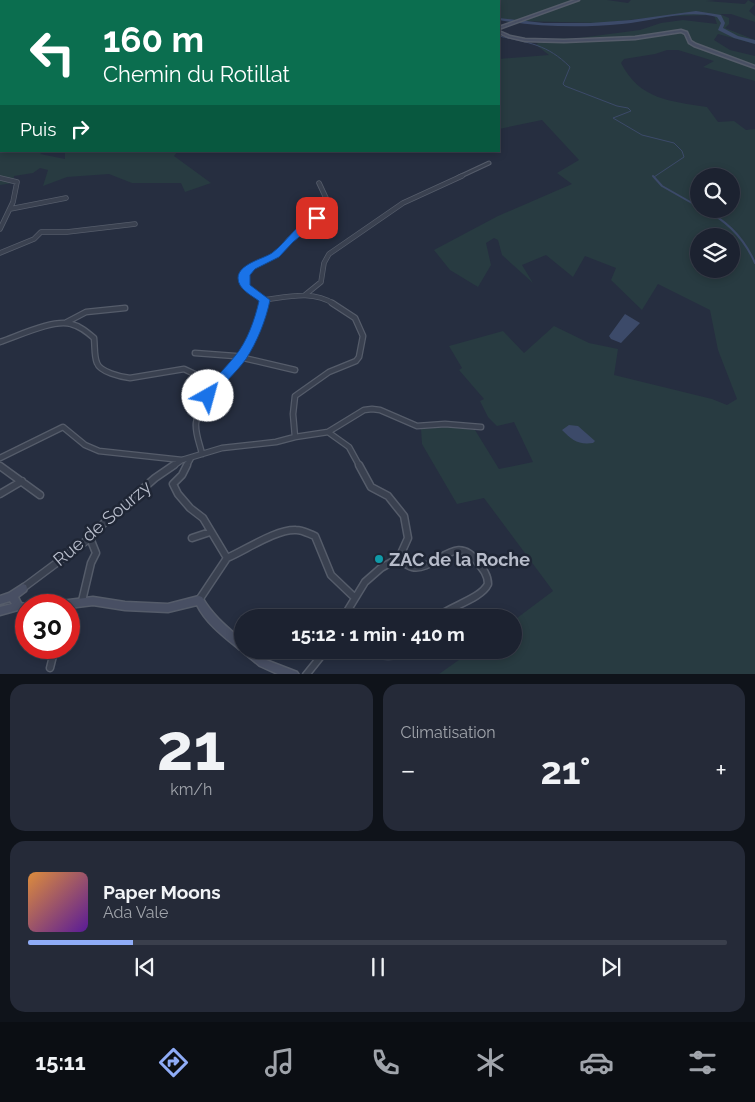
<!DOCTYPE html>
<html lang="fr">
<head>
<meta charset="utf-8">
<style>
	:root { --surface:#1c2230; --page:#252a38; --text:#f1f3f6; --muted:#a0a4ab; --line:#3a3f4c; --accent:#8facf7 }
	body { margin:0; font-family:Raleway,sans-serif; background:var(--page); color:var(--text); height:100vh; display:flex; flex-direction:column; font-size:19px; white-space:nowrap }
	* { box-sizing:border-box; margin:0 }
	p { font-size:16px; color:var(--muted) }
	.icon { flex:none; width:28px; height:28px; fill:none; stroke:currentColor; stroke-width:2; stroke-linecap:round; stroke-linejoin:round }
	.map { position:relative; height:674px; overflow:hidden }
	.sheet { display:flex; flex-direction:column; gap:10px; padding:10px; background:#0f131a; flex:1 }
	.sheet>* { flex:none }
	.hud { position:absolute; left:0px; top:0px; width:500px; height:152px; box-shadow:0 2px 8px #0003,0 0 0 1px var(--line); background:#0b6e4f; color:#fff; overflow:hidden }
	.tools { position:absolute; left:690px; top:168px; display:grid; gap:10px }
	.tools a { display:grid; place-items:center; width:50px; height:50px; border-radius:50%; background:var(--surface); box-shadow:0 2px 8px #0003,0 0 0 1px var(--line); font-size:25px }
	.speed { position:absolute; left:15px; top:594px; display:flex; gap:10px; font-size:25px; font-weight:700; text-align:center }
	.speed>* { display:grid; place-content:center; width:65px; height:65px; border-radius:50%; background:var(--surface); box-shadow:0 2px 8px #0003,0 0 0 1px var(--line); line-height:1 }
	.speed .limit { border:8px solid #d22; background:#fff; color:#111 }
	.pin { position:absolute; display:grid; place-items:center; width:42px; height:42px; color:#fff; margin:-21px; border-radius:10px; box-shadow:0 2px 8px #0006 }
	.me { position:absolute; width:55px; margin:-28px; rotate:38deg; stroke-linejoin:round; filter:drop-shadow(0 0 4px #0008) }
	.turn { display:flex; align-items:center; gap:18px; height:105px; padding:0 20px; font-size:22px }
	.turn .icon { width:65px; height:65px; stroke-width:2.5 }
	.turn b { display:block; font-size:35px; line-height:42px }
	.then { display:flex; align-items:center; height:48px; padding:0 20px; background:#0003; gap:10px; font-size:19px }
	.big { font-size:38px; font-weight:700; line-height:1.1 }
	.sheet .widget { flex:1; display:flex; flex-direction:column; justify-content:center; gap:8px; min-width:0; padding:0 18px; border-radius:15px; background:var(--page) }
	.sheet .dial { align-items:center; gap:0 }
	.dial b { font-size:65px; line-height:1 }
	.song { display:flex; align-items:center; gap:15px }
	.cover { width:60px; height:60px; border-radius:8px; background:linear-gradient(135deg,hsl(30 70% 55%),hsl(270 70% 35%)) }
	.played { height:5px; border-radius:2px; background:linear-gradient(90deg,var(--accent) 15%,var(--line) 15%) }
	.keys { display:flex; justify-content:space-around; direction:ltr }
	.heat { display:flex; justify-content:space-between; align-items:center; font-size:28px; direction:ltr }
	.sheet .tiles { flex:1; display:grid; gap:10px; grid-template-columns:1fr 1fr }
	.widget:last-child { grid-column:span 2 }
	.trip { position:absolute; left:234px; top:609px; width:288px; height:50px; border-radius:25px; background:var(--surface); box-shadow:0 2px 8px #0003,0 0 0 1px var(--line); font-weight:700; line-height:50px; text-align:center }
	.menu { display:flex; height:80px; justify-content:space-around; align-items:center; background:#0b0e13; color:var(--muted) }
	.menu .icon { width:35px; height:35px }
	.menu .active { color:var(--accent) }
	.menu b { font-size:22px; color:var(--text) }
	.map>svg:first-child { display:block }
	.green { fill:#283b41; fill-rule:evenodd }
	.water { fill:#3c4a69 }
	.lines { fill:none; stroke-linecap:round; stroke-linejoin:round }
	.stream-far1 { stroke:#3c4a69; stroke-width:1 }
	.stream { stroke:#3c4a69; stroke-width:2 }
	.river { fill:#3c4a69; fill-rule:evenodd }
	.street-far4-casing { stroke:#555c6a; stroke-width:4 }
	.street-far3-casing { stroke:#555c6a; stroke-width:5 }
	.street-far2-casing { stroke:#555c6a; stroke-width:5.5 }
	.street-far1-casing { stroke:#555c6a; stroke-width:7 }
	.street-casing { stroke:#555c6a; stroke-width:9 }
	.secondary-casing { stroke:#555c6a; stroke-width:3 }
	.primary-casing { stroke:#444a59; stroke-width:2 }
	.street-far4 { stroke:#3a4150; stroke-width:2.5 }
	.street-far3 { stroke:#3a4150; stroke-width:3 }
	.street-far2 { stroke:#3a4150; stroke-width:4 }
	.street-far1 { stroke:#3a4150; stroke-width:4.5 }
	.street { stroke:#3a4150; stroke-width:6 }
	.secondary { fill:#484f63; fill-rule:evenodd }
	.primary { fill:#586070; fill-rule:evenodd }
	.route { fill:#1a73e8; stroke:#114b97 }
	.culture-dot { fill:#0f9aa8; stroke:#1f2635; stroke-width:2 }
	.labels { text-anchor:middle; dominant-baseline:central; stroke-width:5; stroke-linejoin:round; paint-order:stroke }
	.near-street-label { font-size:18px; fill:#b7bcca; stroke:#1f2635 }
	.near-poi-label { font-size:18px; font-weight:bold; fill:#b7bcca; stroke:#1f2635; text-anchor:start }
</style>
</head>
<body>
<div class="map">
<svg width="755" height="675" viewBox="0 0 755 675">
	<rect width="100%" height="100%" fill="#262e40"/>
	<path class="green" d="M243,0H607L628,3L631,0H716L706,1L745,4L748,0L755,4L749,11L755,16V22L731,14H720L729,18V24L725,28L755,40V44L718,34L714,40L730,50L755,56V81L703,67L714,61L678,50H667L655,54L624,59L621,63C640,100 670,101 707,107L718,122L734,121L746,130L755,129V674H439L473,650H512L513,621L553,591L484,498L457,504L422,444L421,429L447,427L475,430L499,469L533,462L514,422L497,426L488,417L480,401L484,399L459,370L462,368L449,346L503,331L524,353L554,326L589,343L618,349L614,375L712,399L727,405L737,399L718,350L710,310L658,284L642,310L611,280L616,268L585,256L573,277L546,255L522,265L533,283L502,255L498,240L494,238L486,243L491,265L478,287L450,270L434,250L498,216L572,184L557,173L579,160L542,120L499,129V59L549,55L536,45L542,39L579,38L640,30L661,23L683,20L717,24L714,15L673,16L655,19L648,18L601,23L519,21L568,4L510,22L499,20V1H238ZM699,176H731V209H699ZM699,236H731V269H699Z
		M0,146L1,151H45L40,154L65,159V151H178L174,156L211,183L185,192L181,183H132L109,174L67,177L43,186L48,170L40,168L33,173L14,176L13,183L0,185Z"/>
	<path class="water" d="M625,314L640,323L621,343L611,339L609,336Z
		M569,425L578,426L595,441L593,443C578,445 572,440 562,430Z"/>
	<g class="lines">
		<path class="stream-far1" d="M499,36C529,43 547,44 570,67L563,84L565,86L617,106L628,108L631,111L613,118L642,135L674,143L682,151L684,157L654,177"/>
		<path class="stream" d="M653,176L662,186L699,207
			M703,209C728,221 744,238 755,263"/>
		<path class="river" d="M696,11L721,15L725,23L723,28L738,36L755,40V44L734,38L718,30L721,23L717,17C685,9 654,21 622,24C581,28 539,27 499,20V18L544,23H590L631,20Z"/>
		<g class="street-far4-casing">
			<path id="street-far4" d="M158,0L165,1
				M137,1L140,0
				M215,1L218,0
				M0,72L1,70"/>
		</g>
		<g class="street-far3-casing">
			<path id="street-far3" d="M459,177L489,163"/>
		</g>
		<g class="street-far2-casing">
			<path id="street-far2" d="M0,178L17,182L13,202L0,229
				M10,209L66,198
				M0,253L34,239L41,232H67L135,224
				M305,295L321,282L324,263L329,254L403,203L462,176
				M264,300C256,290 248,292 243,278L252,267L276,255L289,240L317,218L326,198L319,183
				M264,300C288,297 312,290 334,304
				M263,304L264,300"/>
		</g>
		<g class="street-far1-casing">
			<path id="street-far1" d="M67,322L86,312L125,308
				M0,342C18,336 53,319 71,324C80,326 87,332 94,338C95,346 94,356 97,363C100,372 121,377 130,378L184,369L216,384
				M195,353L235,356L295,370
				M328,432L349,447L360,467
				M295,437L328,432L364,410L372,409L380,410L417,426L445,424L481,427
				M202,454C200,444 195,434 196,423C199,397 227,377 241,356C253,341 259,322 263,303
				M0,458L63,427L85,445L99,451L182,460L222,448L276,442L295,437L293,414L295,396L329,372L356,361L359,357L363,336L355,318L332,303
				M172,467L182,460
				M186,467L191,458"/>
		</g>
		<g class="street-casing">
			<path id="street" d="M187,465L182,475L173,484L178,494L190,508L203,518L227,558L199,600
				M0,466L40,495
				M0,494L22,481
				M192,538L210,532
				M227,558C246,550 276,529 296,530C303,530 309,534 315,536L331,575L353,596
				M399,558C403,561 406,566 412,567C436,572 456,530 478,563C483,569 488,575 488,584C481,599 450,606 436,618
				M23,588L90,538L105,522L155,478L174,465
				M82,601L91,563L96,553L90,538
				M343,618L365,582L381,568L399,558L408,538L404,516L388,496L371,487L359,465
				M368,650C381,657 393,659 406,650
				M50,668L55,648
				M306,675L326,650"/>
		</g>
		<g class="secondary-casing">
			<path id="secondary" d="M575,0H579L499,29V27Z
				M681,30L687,32L691,41L696,44L755,66V68L694,46L689,43L685,34L681,32L635,39L564,42L525,41L508,37L499,33V31L510,36L525,39L564,40L635,37Z
				M23,584L26,585L27,588L26,591L18,597L21,603L29,605H26V612L18,610L0,615V607L12,604L10,601L0,604V596L9,593Z
				M199,596L202,597C212,615 227,627 242,640V650H254L266,660L297,672L299,675H280L260,666L244,653L242,650L239,649C223,636 206,623 197,605L168,612L125,610L93,605L69,608V605H57L58,602L61,601L93,597L125,602L168,604Z"/>
		</g>
		<g class="primary-casing">
			<path id="primary" d="M0,17H1V19H0Z"/>
		</g>
		<use href="#street-far4" class="street-far4"/>
		<use href="#street-far3" class="street-far3"/>
		<use href="#street-far2" class="street-far2"/>
		<use href="#street-far1" class="street-far1"/>
		<use href="#street" class="street"/>
		<use href="#secondary" class="secondary"/>
		<use href="#primary" class="primary"/>
	</g>
	<path class="route" d="M317,215L320,216V220L293,242L279,257L255,269L250,275V285L270,300C266,320 257,342 246,359C236,373 222,384 213,399H204L202,396C211,381 224,370 235,356C247,342 255,319 259,301C251,295 238,289 238,278C238,264 263,259 272,253C287,242 298,221 317,215Z"/>
	<circle class="culture-dot" cx="379" cy="559" r="5"/>
	<g class="labels">
		<g class="near-street-label">
			<text transform="translate(102 523) rotate(-40)">Rue de Sourzy</text>
		</g>
		<g class="near-poi-label">
			<text x="389" y="559">ZAC de la Roche</text>
		</g>
	</g>
</svg>
<div class="tools">
<a><svg class="icon" aria-label="search" viewBox="0 0 24 24"><circle cx="10" cy="10" r="6"/><path d="M15 15l6 6"/></svg></a>
<a><svg class="icon" aria-label="layers" viewBox="0 0 24 24"><path d="M12 4l9 5-9 5-9-5zM3 14l9 5 9-5"/></svg></a>
</div>
<div class="speed"><div class="limit">30</div></div>
<div class="pin" style="left:317px;top:218px;background:#d93025"><svg class="icon" aria-label="arrive" viewBox="0 0 24 24"><path d="M6 21V4h12l-3 4 3 4H6"/></svg></div>
<svg class="me" style="left:208px;top:396px" viewBox="-20 -20 40 40"><circle r="19" fill="#fff"/><path d="M0-13L10 11 0 6-10 11z" fill="#1a73e8"/></svg>
<div class="trip">15:12 · 1 min · 410 m</div>
<div class="hud">
<div class="turn"><svg class="icon" aria-label="left" viewBox="0 0 24 24"><path d="M17 20v-9H6M10 6l-5 5 5 5"/></svg><div><b>160 m</b>Chemin du Rotillat</div></div>
<div class="then">Puis<svg class="icon" aria-label="right" viewBox="0 0 24 24"><path d="M7 20v-9h11M14 6l5 5-5 5"/></svg></div>
</div>
</div>
<section class="sheet">
<div class="tiles">
<div class="widget dial"><b>21</b><p>km/h</p></div>
<div class="widget"><p>Climatisation</p>
<div class="heat"><a>−</a><b class="big">21°</b><a>+</a></div>
</div>
<div class="widget">
<div class="song"><i class="cover"></i><div><b>Paper Moons</b><p>Ada Vale</p></div></div>
<div class="played"></div>
<div class="keys"><svg class="icon" aria-label="previous" viewBox="0 0 24 24"><path d="M18 5L8 12l10 7zM5 5v14"/></svg><svg class="icon" aria-label="pause" viewBox="0 0 24 24"><path d="M8 5v14M16 5v14"/></svg><svg class="icon" aria-label="next" viewBox="0 0 24 24"><path d="M6 5l10 7-10 7zM19 5v14"/></svg></div>
</div>
</div>
</section>
<nav class="menu">
<b>15:11</b>
<svg class="icon active" aria-label="directions" viewBox="0 0 24 24"><path d="M12 3l9 9-9 9-9-9zM9 14v-3h6M13 9l2 2-2 2"/></svg>
<svg class="icon" aria-label="music" viewBox="0 0 24 24"><path d="M9 18V5l10-2v13"/><circle cx="6" cy="18" r="3"/><circle cx="16" cy="16" r="3"/></svg>
<svg class="icon" aria-label="phone" viewBox="0 0 24 24"><path d="M5 4h4l2 5-3 2q2 4 5 5l2-3 5 2v4C11 20 4 13 5 4z"/></svg>
<svg class="icon" aria-label="climate" viewBox="0 0 24 24"><path d="M12 3v18M4 7l16 10M4 17L20 7"/></svg>
<svg class="icon" aria-label="car" viewBox="0 0 24 24"><path d="M5 17H2v-5l4-1 3-4h7l3 4 3 1v5h-3M9 17h6M6 11h13"/><circle cx="7" cy="17" r="2"/><circle cx="17" cy="17" r="2"/></svg>
<svg class="icon" aria-label="filters" viewBox="0 0 24 24"><path d="M4 7h16M4 17h16"/><circle cx="9" cy="7" r="2"/><circle cx="15" cy="17" r="2"/></svg>
</nav>
</body>
</html>
